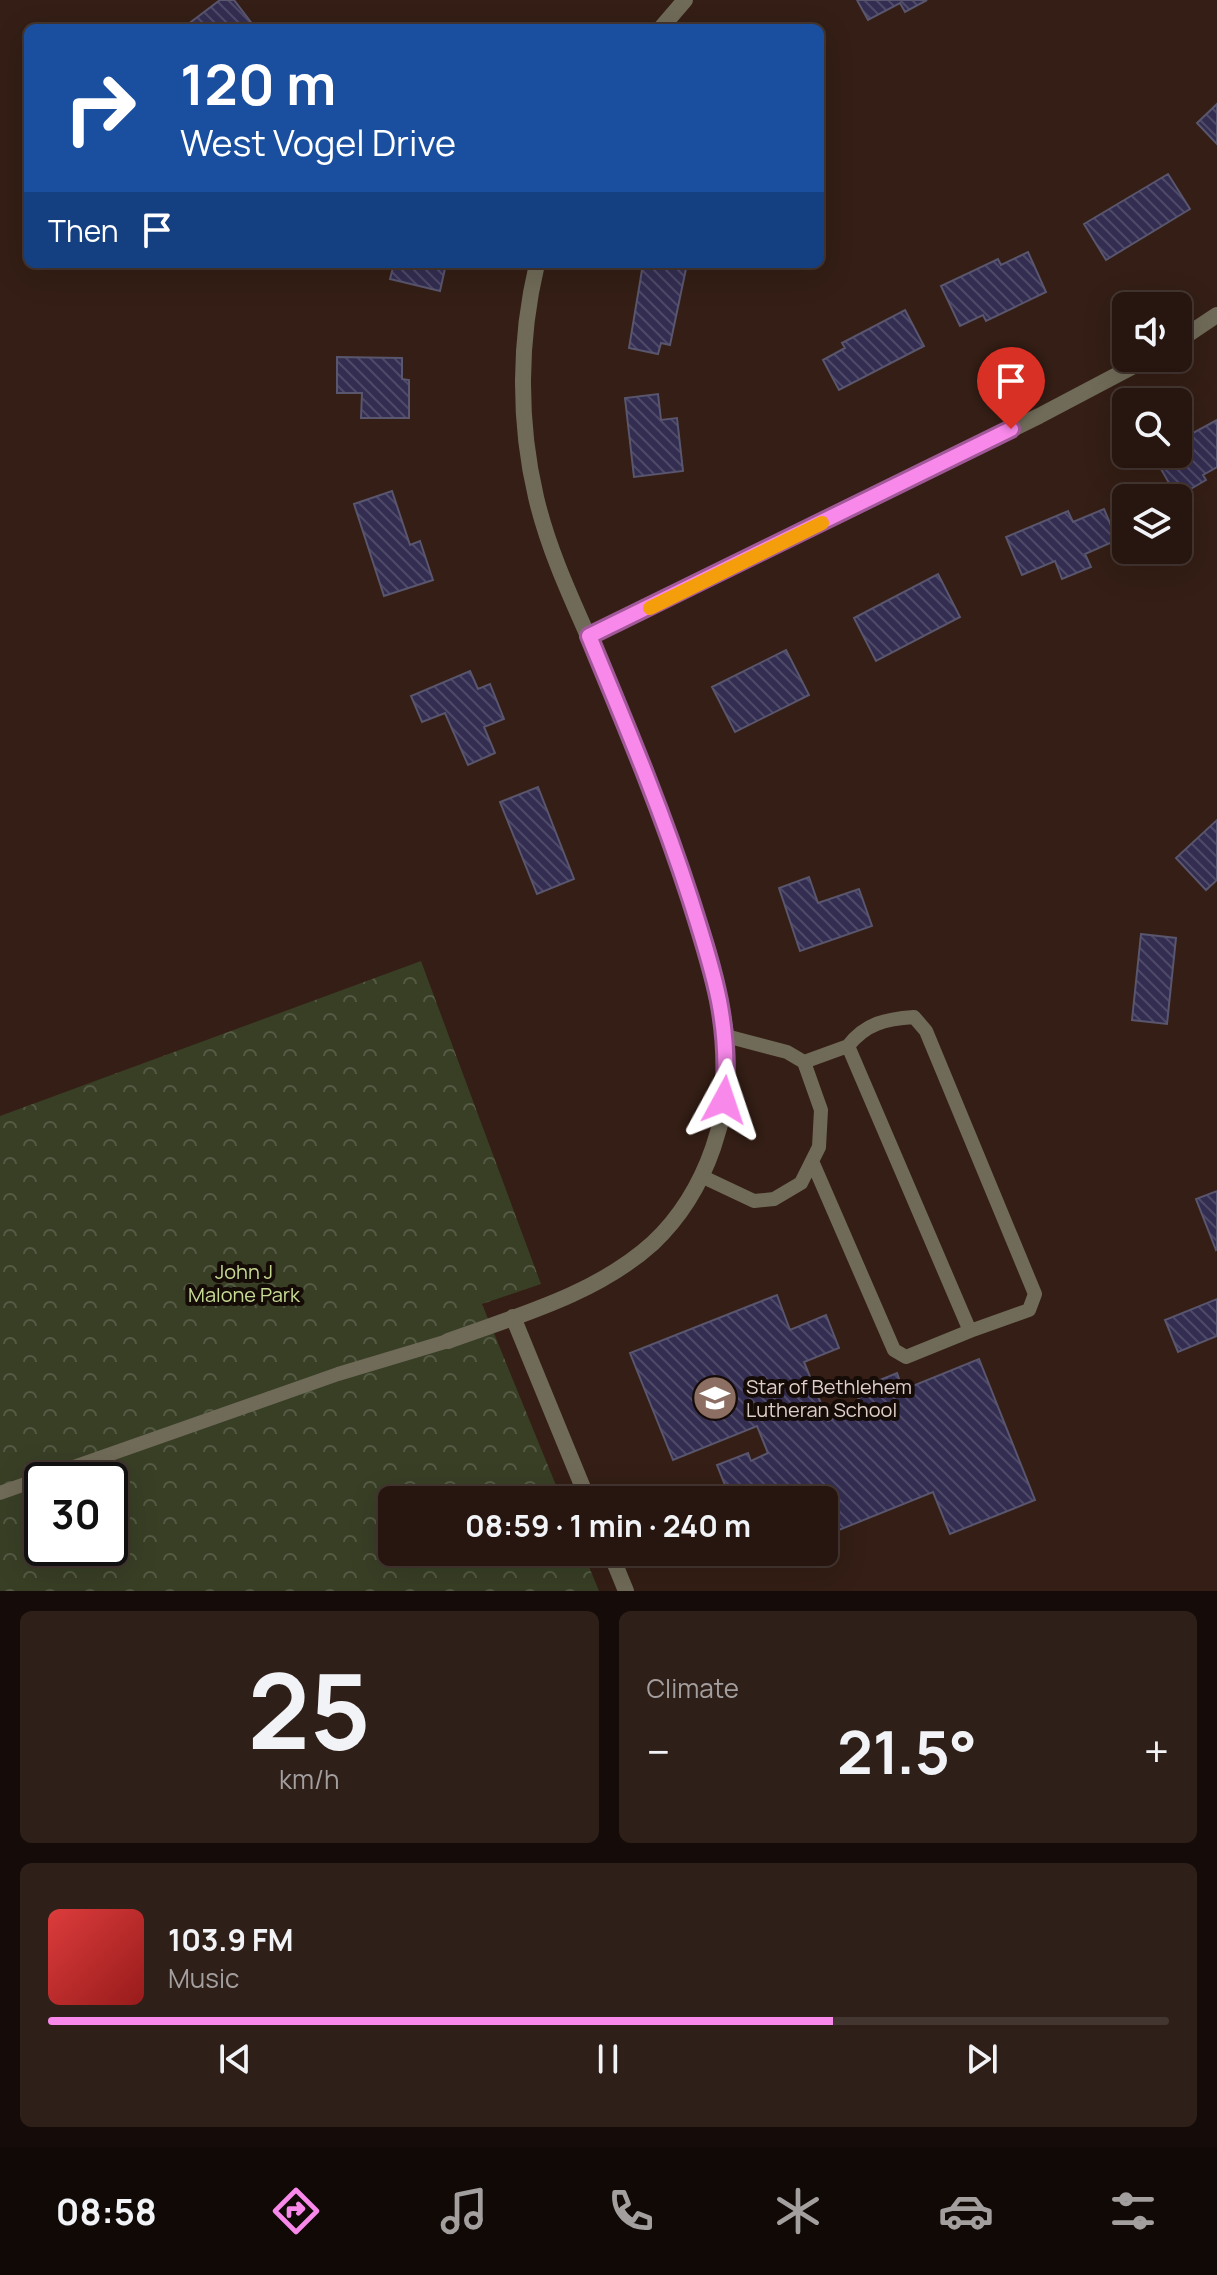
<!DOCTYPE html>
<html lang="en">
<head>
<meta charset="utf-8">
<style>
	:root { --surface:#271610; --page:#2f1f19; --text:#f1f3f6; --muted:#a49f9f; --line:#433530; --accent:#f888ea }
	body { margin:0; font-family:Manrope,sans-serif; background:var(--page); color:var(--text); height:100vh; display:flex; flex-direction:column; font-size:30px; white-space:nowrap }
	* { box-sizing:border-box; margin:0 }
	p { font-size:26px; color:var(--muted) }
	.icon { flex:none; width:44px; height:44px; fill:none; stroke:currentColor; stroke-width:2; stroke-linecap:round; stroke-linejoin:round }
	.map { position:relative; height:1591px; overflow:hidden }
	.side { display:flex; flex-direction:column; gap:20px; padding:20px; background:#150c09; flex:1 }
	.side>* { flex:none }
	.guide { position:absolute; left:24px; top:24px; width:800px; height:244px; border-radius:12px; box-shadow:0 8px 32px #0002,0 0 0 2px var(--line); background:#1a4fa0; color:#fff; overflow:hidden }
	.fabs { position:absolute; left:1112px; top:292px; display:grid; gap:16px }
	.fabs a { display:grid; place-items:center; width:80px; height:80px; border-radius:12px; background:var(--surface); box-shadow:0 8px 32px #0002,0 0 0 2px var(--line); font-size:40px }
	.speed { position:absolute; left:24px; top:1462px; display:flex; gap:16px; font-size:40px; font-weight:700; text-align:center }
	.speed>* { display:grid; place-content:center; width:104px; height:104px; border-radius:50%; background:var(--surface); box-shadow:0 8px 32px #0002,0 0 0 2px var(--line); line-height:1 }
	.speed .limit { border:4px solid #111; border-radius:12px; background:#fff; color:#111 }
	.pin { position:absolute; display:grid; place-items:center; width:68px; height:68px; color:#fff; margin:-82px -34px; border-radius:50% 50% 50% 0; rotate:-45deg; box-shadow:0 0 8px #0007 }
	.pin .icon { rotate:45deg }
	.me { position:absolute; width:88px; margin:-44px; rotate:5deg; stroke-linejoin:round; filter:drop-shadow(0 0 6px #0008) }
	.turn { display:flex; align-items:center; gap:28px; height:168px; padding:0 24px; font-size:36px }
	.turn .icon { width:104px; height:104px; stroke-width:2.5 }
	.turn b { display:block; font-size:56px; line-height:68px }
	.then { display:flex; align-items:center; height:76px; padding:0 24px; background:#0003; gap:16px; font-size:30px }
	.big { font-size:60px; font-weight:700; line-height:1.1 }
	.side .widget { flex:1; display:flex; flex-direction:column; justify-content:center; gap:12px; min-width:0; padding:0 28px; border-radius:12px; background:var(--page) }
	.side .dial { align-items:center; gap:0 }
	.dial b { font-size:104px; line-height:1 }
	.song { display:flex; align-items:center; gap:24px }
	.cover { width:96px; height:96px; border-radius:12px; background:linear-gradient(135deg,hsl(0 70% 55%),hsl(0 70% 35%)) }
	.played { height:8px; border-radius:4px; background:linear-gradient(90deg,var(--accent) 70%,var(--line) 70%) }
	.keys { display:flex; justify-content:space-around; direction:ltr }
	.heat { display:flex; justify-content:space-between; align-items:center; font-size:44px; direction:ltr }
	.side .tiles { flex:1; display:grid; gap:20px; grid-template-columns:1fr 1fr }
	.widget:last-child { grid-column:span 2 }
	.trip { position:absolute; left:378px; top:1486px; width:460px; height:80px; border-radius:12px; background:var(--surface); box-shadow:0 8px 32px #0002,0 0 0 2px var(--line); font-weight:700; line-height:80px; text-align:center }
	.tabs { display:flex; height:128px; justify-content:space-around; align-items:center; background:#100906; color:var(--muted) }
	.tabs .icon { width:56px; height:56px }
	.tabs .active { color:var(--accent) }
	.tabs b { font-size:36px; color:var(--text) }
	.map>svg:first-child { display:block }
	.park { fill:url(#park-crowns); fill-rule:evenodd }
	.building { fill:url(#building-back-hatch); stroke:#59566e; stroke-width:2 }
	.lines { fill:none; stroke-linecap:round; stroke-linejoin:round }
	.lane { stroke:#706b58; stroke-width:14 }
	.street { stroke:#706b58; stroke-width:16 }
	.route-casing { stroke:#a15898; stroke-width:20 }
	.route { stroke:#f888ea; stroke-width:14 }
	.slow { stroke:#f59e0b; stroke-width:14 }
	.labels { text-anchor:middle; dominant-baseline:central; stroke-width:8; stroke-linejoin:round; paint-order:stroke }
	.park-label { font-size:20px; fill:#c7db95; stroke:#150b07 }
	.poi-label { font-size:20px; fill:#dfcfc9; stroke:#150b07; text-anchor:start }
</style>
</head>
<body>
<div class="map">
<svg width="1217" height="1591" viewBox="0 0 1217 1591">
	<defs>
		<pattern id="park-crowns" width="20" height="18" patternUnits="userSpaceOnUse" patternTransform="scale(2)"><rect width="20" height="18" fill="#383f25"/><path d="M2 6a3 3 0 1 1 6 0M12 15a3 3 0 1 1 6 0" fill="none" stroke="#545a43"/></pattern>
		<pattern id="building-back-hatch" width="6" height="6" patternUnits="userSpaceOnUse" patternTransform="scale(2)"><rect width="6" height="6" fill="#332d51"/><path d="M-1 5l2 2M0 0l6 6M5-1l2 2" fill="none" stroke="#504a69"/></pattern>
	</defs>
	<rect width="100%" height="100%" fill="#341e15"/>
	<path class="park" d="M421,961L541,1284L482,1304L562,1500H392V1552H583L599,1591H0V1116ZM42,1480H110V1548H42Z"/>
	<path class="building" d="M220,0H234L253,25L250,28H183Z
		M857,0H927L905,12L900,3L868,20Z
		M1217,104V144L1197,123Z
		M1168,174L1190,209L1106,260L1084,224Z
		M1028,252L1046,292L986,321L983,315L960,326L941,286L998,259L1001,265Z
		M394,264H446L440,291L390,279Z
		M643,264H687L670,345L661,343L658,354L629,348Z
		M905,310L924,346L839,390L823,360L845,348L842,343Z
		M337,357L402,358V379L409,380V418H361L362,393H337Z
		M658,394L661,420L677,418L683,471L634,477L625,398Z
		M1217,420V467L1203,475L1206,480L1177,497L1153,455L1178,454V441Z
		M392,491L410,545L420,541L433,580L384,596L354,504Z
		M1104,509L1117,540L1085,554L1091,567L1062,579L1055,561L1022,575L1006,537L1068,511L1073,522Z
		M938,574L960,617L876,661L854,618Z
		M786,650L809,695L735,732L712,687Z
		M470,671L478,689L490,684L504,719L484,727L495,753L468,765L445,713L422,722L411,696Z
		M538,787L574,879L537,894L500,802Z
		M1217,820V880L1206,890L1176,858Z
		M809,877L818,903L859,889L872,926L800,951L779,888Z
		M1141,934L1176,938L1167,1024L1132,1020Z
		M1217,1191V1249L1216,1250L1196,1199Z
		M777,1295L790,1330L826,1315L839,1348L804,1362L828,1421L862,1407L855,1390L897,1373L903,1390L979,1359L1035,1500L950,1534L933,1492L824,1536V1500H731L717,1465L748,1453L751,1461L768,1453L757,1426L673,1460L630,1353Z
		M1217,1299V1336L1178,1352L1165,1320Z
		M752,1552H784L756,1563Z"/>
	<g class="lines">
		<path class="lane" d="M848,1046C866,1023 886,1019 914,1017L926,1031L1035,1294L1029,1310L970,1331
			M804,1062L848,1046L970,1331L906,1357L894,1350L812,1161
			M701,1176L754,1201L774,1199L801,1183L819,1147L821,1110L804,1062L787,1052L726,1036
			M0,1493L338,1374L448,1341"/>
		<path class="street" d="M661,28L685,0
			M1178,341L1217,315
			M589,636L1039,416L1149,358
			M513,1317L588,1500
			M448,1341C517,1316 597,1294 653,1243C707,1192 735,1109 726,1035C720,990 706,948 692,906C667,825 636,746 602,668C578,612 550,557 536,497C518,421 519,339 537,264
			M610,1552L626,1591"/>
	</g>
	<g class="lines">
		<g class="route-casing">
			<path id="route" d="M724,1100C731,1023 713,970 690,898C661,808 625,723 589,636L1011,429"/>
		</g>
		<use href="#route" class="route"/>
		<path class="slow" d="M650,608L822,523"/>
	</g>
	<defs>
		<g id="school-disc" transform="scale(2.3)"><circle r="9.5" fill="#8d6e63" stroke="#150b07"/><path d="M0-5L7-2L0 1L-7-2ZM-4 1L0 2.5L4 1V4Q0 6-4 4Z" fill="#fff"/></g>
	</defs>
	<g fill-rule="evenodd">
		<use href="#school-disc" x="715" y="1398"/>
	</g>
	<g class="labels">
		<g class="park-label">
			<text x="244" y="1271">John J<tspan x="244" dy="23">Malone Park</tspan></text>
		</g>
		<g class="poi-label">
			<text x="746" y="1386">Star of Bethlehem<tspan x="746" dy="23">Lutheran School</tspan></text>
		</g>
	</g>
</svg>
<div class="fabs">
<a><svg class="icon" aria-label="sound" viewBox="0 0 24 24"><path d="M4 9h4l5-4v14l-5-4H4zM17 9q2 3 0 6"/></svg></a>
<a><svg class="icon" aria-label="search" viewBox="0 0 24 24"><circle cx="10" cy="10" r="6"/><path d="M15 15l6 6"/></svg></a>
<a><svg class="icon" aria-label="layers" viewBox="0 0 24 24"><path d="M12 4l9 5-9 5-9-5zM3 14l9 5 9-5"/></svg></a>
</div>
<div class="speed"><div class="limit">30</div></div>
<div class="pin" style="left:1011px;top:429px;background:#d93025"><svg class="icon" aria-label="arrive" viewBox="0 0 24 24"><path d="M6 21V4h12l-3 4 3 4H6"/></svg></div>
<svg class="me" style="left:724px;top:1100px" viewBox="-20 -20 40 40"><path d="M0-17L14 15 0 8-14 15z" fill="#f888ea" stroke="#fff" stroke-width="4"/></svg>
<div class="trip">08:59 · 1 min · 240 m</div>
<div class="guide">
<div class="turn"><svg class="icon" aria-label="right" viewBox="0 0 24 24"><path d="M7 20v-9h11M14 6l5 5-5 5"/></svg><div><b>120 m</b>West Vogel Drive</div></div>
<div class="then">Then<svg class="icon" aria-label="arrive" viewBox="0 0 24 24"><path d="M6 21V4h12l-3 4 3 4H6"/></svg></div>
</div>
</div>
<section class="side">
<div class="tiles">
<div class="widget dial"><b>25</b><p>km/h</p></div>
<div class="widget"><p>Climate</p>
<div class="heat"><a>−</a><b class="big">21.5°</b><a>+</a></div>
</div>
<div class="widget">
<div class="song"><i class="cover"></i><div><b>103.9 FM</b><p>Music</p></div></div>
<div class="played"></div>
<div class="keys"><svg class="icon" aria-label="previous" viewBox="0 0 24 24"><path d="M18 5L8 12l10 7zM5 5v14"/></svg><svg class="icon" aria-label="pause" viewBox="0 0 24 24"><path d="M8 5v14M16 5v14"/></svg><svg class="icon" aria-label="next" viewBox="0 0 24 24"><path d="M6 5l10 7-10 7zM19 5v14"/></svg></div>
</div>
</div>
</section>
<nav class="tabs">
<b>08:58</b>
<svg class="icon active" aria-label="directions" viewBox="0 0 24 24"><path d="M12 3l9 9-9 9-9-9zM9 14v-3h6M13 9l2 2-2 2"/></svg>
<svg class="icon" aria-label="music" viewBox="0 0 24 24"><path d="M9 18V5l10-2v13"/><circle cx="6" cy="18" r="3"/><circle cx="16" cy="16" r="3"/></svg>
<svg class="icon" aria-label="phone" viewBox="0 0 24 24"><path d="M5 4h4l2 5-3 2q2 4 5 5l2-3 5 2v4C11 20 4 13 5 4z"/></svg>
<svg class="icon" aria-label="climate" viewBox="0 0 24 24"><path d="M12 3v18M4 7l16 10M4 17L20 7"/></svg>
<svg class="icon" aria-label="car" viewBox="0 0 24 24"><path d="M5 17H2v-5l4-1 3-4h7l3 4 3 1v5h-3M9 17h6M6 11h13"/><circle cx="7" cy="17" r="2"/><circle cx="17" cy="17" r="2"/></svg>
<svg class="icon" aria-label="filters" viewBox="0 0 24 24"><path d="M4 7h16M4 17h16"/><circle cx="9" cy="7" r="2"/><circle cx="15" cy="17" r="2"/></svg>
</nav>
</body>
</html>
